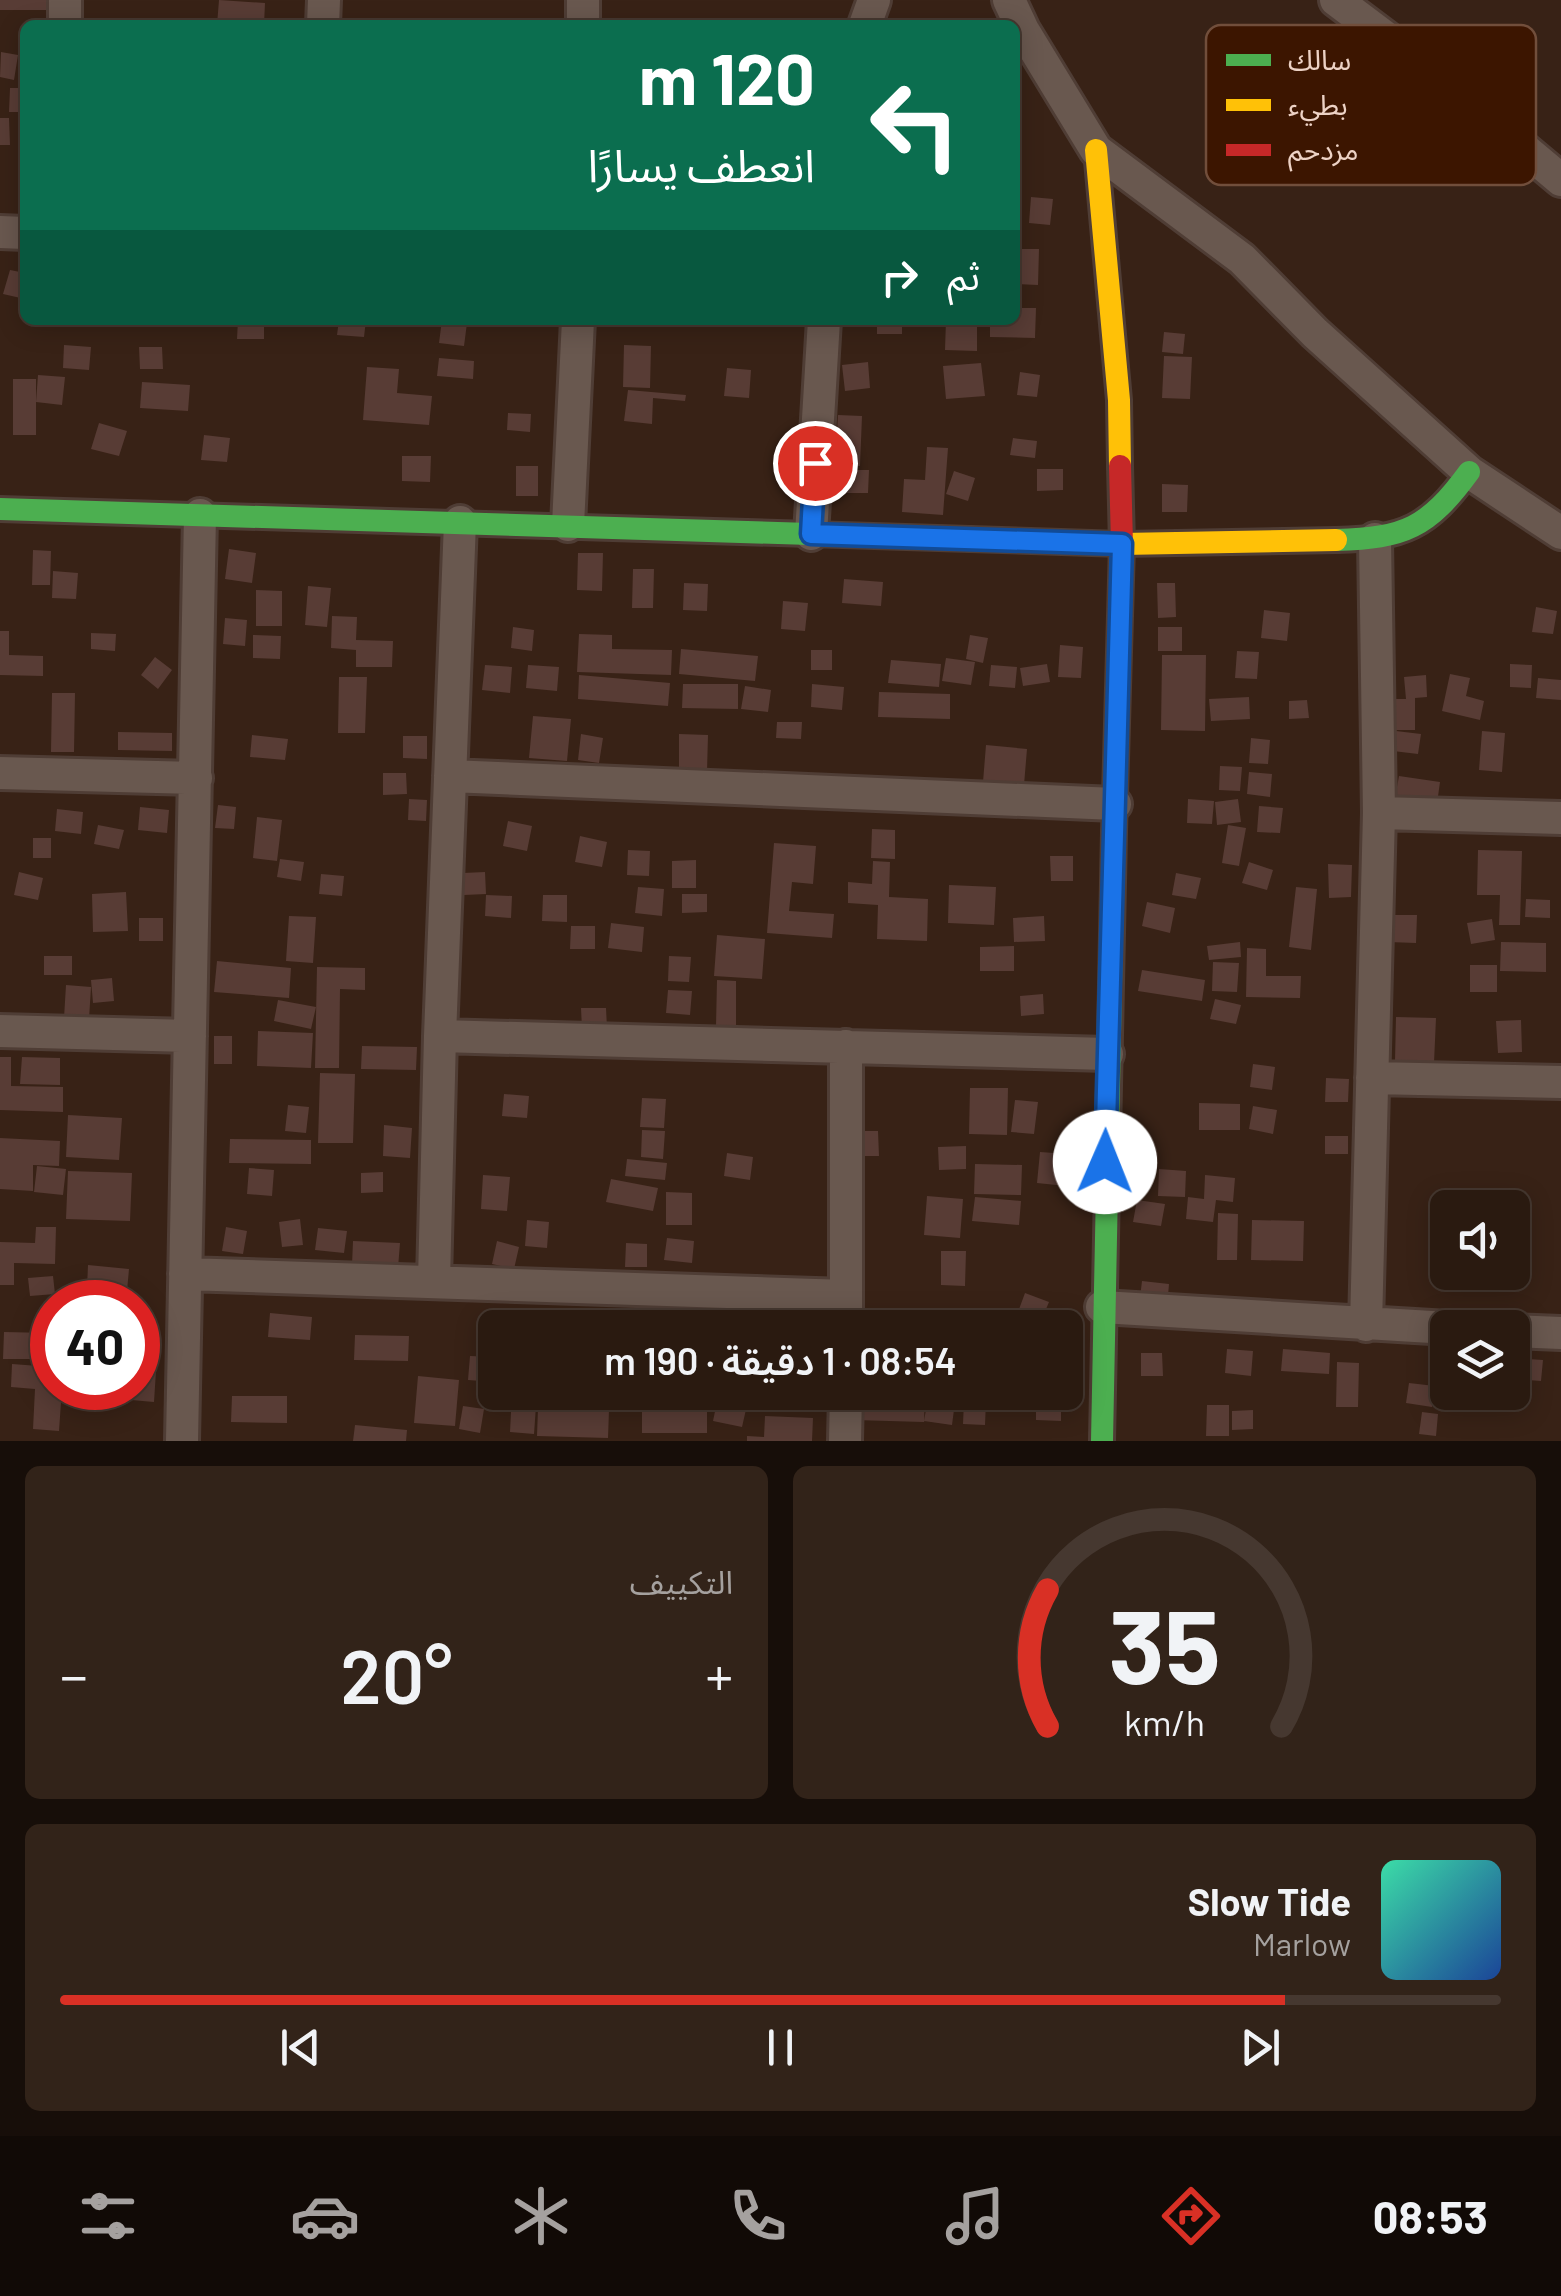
<!DOCTYPE html>
<html lang="ar">
<head>
<meta charset="utf-8">
<style>
	:root { --surface:#2a1a10; --page:#322319; --text:#f1f3f6; --muted:#a5a19f; --line:#463830; --accent:#d93025 }
	body { margin:0; font-family:Barlow,"Noto Sans Arabic",sans-serif; background:var(--page); color:var(--text); direction:rtl; height:100vh; display:flex; flex-direction:column; font-size:38px; white-space:nowrap }
	* { box-sizing:border-box; margin:0 }
	p { font-size:32px; color:var(--muted) }
	.icon { flex:none; width:55px; height:55px; fill:none; stroke:currentColor; stroke-width:2; stroke-linecap:round; stroke-linejoin:round }
	.map { position:relative; height:1441px; overflow:hidden; direction:ltr }
	.drawer { display:flex; flex-direction:column; gap:25px; padding:25px; background:#170e09; flex:1 }
	.drawer>* { flex:none }
	.top-card { position:absolute; left:20px; top:20px; width:1000px; height:305px; border-radius:15px; box-shadow:0 5px 25px #0003,0 0 0 2px var(--line); direction:rtl; background:#0b6e4f; color:#fff; overflow:hidden }
	.buttons { position:absolute; left:1430px; top:1190px; display:grid; gap:20px }
	.buttons a { display:grid; place-items:center; width:100px; height:100px; border-radius:15px; background:var(--surface); box-shadow:0 5px 25px #0003,0 0 0 2px var(--line); font-size:50px }
	.speed { position:absolute; left:30px; top:1280px; display:flex; gap:20px; font-size:50px; font-weight:700; text-align:center }
	.speed>* { display:grid; place-content:center; width:130px; height:130px; border-radius:50%; background:var(--surface); box-shadow:0 5px 25px #0003,0 0 0 2px var(--line); line-height:1 }
	.speed .limit { border:15px solid #d22; background:#fff; color:#111 }
	.pin { position:absolute; display:grid; place-items:center; width:85px; height:85px; color:#fff; margin:-42px; border:5px solid #fff; border-radius:50%; box-shadow:0 2px 10px #0007 }
	.me { position:absolute; width:110px; margin:-55px; rotate:1deg; stroke-linejoin:round; filter:drop-shadow(0 0 8px #0008) }
	.turn { display:flex; align-items:center; gap:35px; height:210px; padding:0 40px; font-size:45px }
	.turn .icon { width:130px; height:130px; stroke-width:2.5 }
	.turn b { display:block; font-size:70px; line-height:85px }
	.then { display:flex; align-items:center; height:95px; padding:0 40px; background:#0003; gap:20px; font-size:38px }
	.big { font-size:75px; font-weight:600; line-height:1.1 }
	.drawer .tile { flex:1; display:flex; flex-direction:column; justify-content:center; gap:15px; min-width:0; padding:0 35px; border-radius:15px; background:var(--page) }
	.drawer .dial { align-items:center; gap:0 }
	.dial svg { height:260px; overflow:visible; fill:none; stroke:var(--line); stroke-width:7; stroke-linecap:round; text-anchor:middle }
	.dial text { fill:var(--text); stroke:none }
	.song { display:flex; align-items:center; gap:30px }
	.cover { width:120px; height:120px; border-radius:15px; background:linear-gradient(135deg,hsl(160 70% 55%),hsl(220 70% 35%)) }
	.played { height:10px; border-radius:5px; background:linear-gradient(90deg,var(--accent) 85%,var(--line) 85%) }
	.keys { display:flex; justify-content:space-around; direction:ltr }
	.heat { display:flex; justify-content:space-between; align-items:center; font-size:55px; direction:ltr }
	.drawer .tiles { flex:1; display:grid; gap:25px; grid-template-columns:1fr 1fr }
	.tile:last-child { grid-column:span 2 }
	.trip { position:absolute; left:478px; top:1310px; width:605px; height:100px; border-radius:15px; background:var(--surface); box-shadow:0 5px 25px #0003,0 0 0 2px var(--line); font-weight:600; line-height:100px; text-align:center; direction:rtl }
	.tabs { display:flex; height:160px; justify-content:space-around; align-items:center; background:#110a06; color:var(--muted) }
	.tabs .icon { width:70px; height:70px }
	.tabs .current { color:var(--accent) }
	.tabs b { font-size:45px; color:var(--text) }
	.map>svg:first-child { display:block }
	.building { fill:#583c35 }
	.lines { fill:none; stroke-linecap:round; stroke-linejoin:round }
	.street-casing { stroke:#4f3d35; stroke-width:38 }
	.fast-casing { stroke:#4f3d35; stroke-width:28 }
	.slow-casing { stroke:#4f3d35; stroke-width:28 }
	.jam-casing { stroke:#4f3d35; stroke-width:28 }
	.street { stroke:#69584f; stroke-width:32 }
	.fast { stroke:#4caf50; stroke-width:22 }
	.slow { stroke:#ffc107; stroke-width:22 }
	.jam { stroke:#c62828; stroke-width:22 }
	.route-casing { stroke:#114b97; stroke-width:25 }
	.route { stroke:#1a73e8; stroke-width:18 }
	.key { fill:#3c1500; stroke:#714e3b; stroke-width:2.5 }
	.key-label { font-size:28px; fill:#edd2c5 }
</style>
</head>
<body>
<div class="map">
<svg width="1561" height="1441" viewBox="0 0 1561 1441">
	<rect width="100%" height="100%" fill="#382216"/>
	<path class="building" d="M0,0H48V10H0Z
		M219,0L265,3L264,25H217Z
		M1,52L18,55L14,80L0,77Z
		M10,88H25V112H9Z
		M0,118H9L10,145H0Z
		M1031,197L1053,199L1050,225L1029,223Z
		M1015,249H1039L1038,285L1015,284Z
		M10,270L25,273V299L3,294Z
		M1015,308H1036L1035,338L990,337V320H1015Z
		M238,320H264V339H237Z
		M339,320H366L364,337L337,335Z
		M442,320L467,323L464,346L439,343Z
		M877,320H902V334H877Z
		M946,320H977V351L945,350Z
		M1164,332L1185,334L1183,354L1162,352Z
		M64,345L91,347L89,370L63,368Z
		M624,345L651,346L650,388L623,387Z
		M139,347H162L163,369H140Z
		M1164,356L1192,357L1190,399L1162,398Z
		M439,358L474,361L473,379L437,376Z
		M868,362L870,388L845,391L842,365Z
		M981,363L985,396L946,399L943,366Z
		M367,367L399,369L397,393L432,396L429,425L363,420Z
		M727,368L751,370L749,398L724,396Z
		M1020,372L1040,375L1037,397L1017,395Z
		M38,375L65,377L62,405L36,402Z
		M13,379H36V435H13Z
		M142,382L190,385L188,411L140,408Z
		M628,390L686,395L685,401L653,398L652,424L624,421Z
		M508,413L531,414L530,432L507,430Z
		M838,415L862,416L860,466L835,465Z
		M99,423L127,431L119,456L91,449Z
		M204,435L230,438L227,462L201,460Z
		M1013,438L1037,441L1035,458L1010,455Z
		M927,447L948,448L943,515L902,512L904,479L925,480Z
		M402,456H431L430,482L402,481Z
		M516,466H538V496H516Z
		M1037,469H1063V490L1037,491Z
		M841,470H869L868,493H840Z
		M954,471L975,478L968,501L946,494Z
		M1162,484L1188,485L1187,512H1162Z
		M229,549L256,553L252,583L225,579Z
		M33,550L51,551L50,585H32Z
		M578,553H603L602,591L577,590Z
		M633,569H654L653,608H632Z
		M53,571L78,573L76,599L52,598Z
		M844,579L883,582L881,606L842,603Z
		M684,583L708,584L707,611L683,610Z
		M1157,583H1175L1176,617L1158,618Z
		M308,586L331,588L327,627L305,625Z
		M256,590L282,591V626H256Z
		M783,601L808,603L805,631L781,629Z
		M1536,607L1557,611L1553,634L1532,632Z
		M1264,610L1290,613L1287,641L1261,638Z
		M332,616L357,617L356,640L393,641L392,667H356V650L331,648Z
		M225,618L247,620L245,646L223,644Z
		M513,627L534,630L532,651L511,648Z
		M1158,627H1182V651H1158Z
		M0,631H9V655L43,656V676L0,675Z
		M91,633L116,634L115,651L91,649Z
		M579,634L612,635V649L672,650L671,675L577,672Z
		M253,635L281,636L280,659L253,658Z
		M970,635L988,638L983,663L966,659Z
		M1060,645L1083,647L1081,678L1058,677Z
		M681,649L758,656L755,681L679,674Z
		M811,650H832V670H811Z
		M1237,651L1259,652L1257,679L1235,678Z
		M1162,655H1206L1205,731L1161,730Z
		M155,657L172,670L158,689L141,675Z
		M946,658L975,662L971,685L942,681Z
		M891,660L941,664L939,687L888,683Z
		M1047,664L1050,682L1023,686L1020,668Z
		M1510,664L1532,665L1531,688L1510,687Z
		M485,665L512,667L510,693L482,690Z
		M528,665L559,667L557,691L526,688Z
		M991,665L1017,667L1015,688L989,686Z
		M1450,674L1470,678L1466,696L1484,701L1480,720L1442,711Z
		M579,675L670,683L668,706L578,699Z
		M1426,675L1427,697L1415,698V730H1392V699H1406L1404,677Z
		M339,677H367L365,733H338Z
		M1538,678L1561,680V700L1536,698Z
		M683,684H738V709L682,708Z
		M812,684L844,687L842,710L811,707Z
		M745,686L771,690L768,712L741,709Z
		M879,692L950,694V719L878,717Z
		M52,693H75L74,752H51Z
		M1249,697L1250,719L1211,721L1209,699Z
		M1307,700L1309,718L1289,719V701Z
		M533,716L571,719L567,761L529,758Z
		M777,722H802L801,739L776,738Z
		M1396,731L1421,734L1418,754L1393,751Z
		M1482,731L1505,733L1502,772L1479,770Z
		M118,732L172,733V751L118,750Z
		M581,734L603,738L599,763L578,760Z
		M679,734L708,735L707,772L679,771Z
		M252,735L288,739L285,760L250,757Z
		M403,736H427V759L403,758Z
		M1251,738L1270,740L1268,764L1249,763Z
		M986,745L1027,749L1024,785L983,782Z
		M1220,766L1242,767L1240,791L1219,790Z
		M1249,772L1272,774L1270,797L1247,794Z
		M383,773H406L407,794L383,795Z
		M1399,776L1440,782L1436,811L1394,804Z
		M409,799L427,800L426,821L408,820Z
		M1188,799L1214,801L1212,824L1187,823Z
		M1238,799L1241,822L1217,825L1215,802Z
		M218,805L236,807L234,829L215,828Z
		M1259,806L1283,808L1280,833L1257,832Z
		M140,807L169,810L167,833L138,830Z
		M57,809L83,812L81,834L55,831Z
		M257,817L282,820L277,861L253,858Z
		M508,821L532,826L527,851L503,846Z
		M98,825L124,830L119,849L94,844Z
		M1228,825L1246,828L1239,866L1222,863Z
		M872,829L895,830V859L871,858Z
		M580,836L607,842L602,867L575,862Z
		M33,838H51V858H33Z
		M774,843L816,846L813,884L792,882L789,911L834,914L832,938L767,933Z
		M628,850L650,851L649,876L627,875Z
		M1478,850L1522,851L1520,925H1499L1500,895H1477Z
		M1050,856H1073V881H1051Z
		M280,859L304,862L301,881L277,877Z
		M696,860V888H672V861Z
		M873,861L890,862L889,897L928,899L927,941L877,939L878,905L848,903V882L872,884Z
		M1249,862L1273,870L1267,890L1242,883Z
		M1328,864L1352,865L1351,897L1329,898Z
		M19,872L43,878L38,900L14,895Z
		M485,872L486,894L464,895L463,873Z
		M1176,873L1201,878L1196,899L1172,895Z
		M321,874L344,876L342,896L319,894Z
		M949,885L996,887L994,925L948,923Z
		M638,887L664,889L662,916L635,913Z
		M1296,887L1317,889L1311,950L1289,947Z
		M126,892L128,931L93,932L92,894Z
		M682,894H707V912L682,913Z
		M486,895L512,896L511,918L485,916Z
		M543,895H567V922L542,921Z
		M1526,899L1550,900V918L1525,917Z
		M1147,902L1175,908L1170,933L1142,926Z
		M1390,915H1417L1416,943L1389,942Z
		M289,916L316,917L313,963L286,961Z
		M1044,916L1045,941L1014,942L1013,918Z
		M139,918H163V941H139Z
		M1492,919L1495,940L1471,944L1467,923Z
		M611,923L644,927L642,952L608,948Z
		M571,926H595V949H570Z
		M717,935L765,939L762,979L714,976Z
		M1240,942L1241,957L1209,960L1207,946Z
		M1501,942L1546,943V972L1500,971Z
		M1014,946V971H980V947Z
		M1247,948L1266,949V976H1301L1300,998L1246,997Z
		M44,956H72V975H44Z
		M669,956L691,957L689,982L668,981Z
		M217,961L291,968L289,998L214,992Z
		M1213,962L1239,963L1237,992L1212,991Z
		M1470,965H1497V992H1470Z
		M317,967L365,968V990L340,989L339,1068H315Z
		M1142,970L1205,980L1202,1001L1138,991Z
		M112,978L114,1001L93,1003L91,980Z
		M717,980L736,981V1027L716,1026Z
		M66,985L91,987L89,1019L64,1018Z
		M668,990L692,991L690,1015L666,1013Z
		M1043,994L1044,1014L1021,1016L1020,996Z
		M1215,999L1241,1005L1236,1024L1210,1019Z
		M278,1000L316,1007L311,1029L274,1021Z
		M581,1008H606L607,1028L582,1029Z
		M1396,1017L1436,1018L1434,1063L1395,1061Z
		M1521,1020L1522,1052L1498,1053L1496,1021Z
		M258,1031L313,1033L311,1068L257,1066Z
		M214,1036H232V1064H214Z
		M362,1046L417,1047L416,1070L361,1069Z
		M0,1057H11V1086L63,1087V1112L0,1110Z
		M22,1057L60,1058V1085L20,1084Z
		M1253,1064L1275,1067L1272,1090L1250,1087Z
		M320,1073L355,1074L353,1143H318Z
		M1326,1078L1349,1079L1348,1102H1325Z
		M970,1088H1008L1007,1135L969,1134Z
		M504,1094L529,1096L527,1118L502,1116Z
		M642,1098L666,1099L664,1128L640,1127Z
		M1015,1100L1038,1102L1034,1134L1011,1132Z
		M1199,1103L1240,1104V1130H1199Z
		M288,1105L309,1107L306,1133L285,1131Z
		M1253,1106L1277,1110L1273,1134L1249,1129Z
		M68,1115L122,1118L119,1160L66,1157Z
		M384,1125L412,1128L410,1158L383,1156Z
		M642,1130L665,1131L663,1159L641,1157Z
		M861,1131H878L879,1156H861Z
		M1325,1136H1348V1154H1325Z
		M0,1138L60,1141L59,1166L33,1165V1191L0,1189Z
		M230,1139L311,1140V1164L229,1163Z
		M966,1146V1169L939,1170L938,1147Z
		M1040,1152L1069,1154L1066,1186L1037,1183Z
		M727,1153L753,1157L750,1180L724,1176Z
		M627,1159L667,1163L665,1180L625,1176Z
		M975,1164L1022,1165L1021,1195L974,1194Z
		M37,1166L66,1169L63,1195L34,1192Z
		M249,1168L274,1170L272,1196L247,1194Z
		M1159,1169L1186,1171L1185,1197L1158,1196Z
		M68,1171L132,1173L130,1221L66,1219Z
		M383,1172V1192L361,1193V1173Z
		M483,1175L510,1177L507,1211L481,1209Z
		M1205,1175L1235,1178L1233,1202L1216,1200L1213,1222L1186,1219L1188,1197L1204,1199Z
		M611,1179L658,1188L653,1211L606,1202Z
		M666,1192L692,1193V1225H666Z
		M927,1196L963,1199L960,1238L924,1235Z
		M975,1197L1021,1201L1019,1225L972,1221Z
		M1137,1200L1165,1204L1161,1226L1133,1222Z
		M1218,1213L1238,1214L1237,1260H1217Z
		M300,1219L303,1245L282,1247L279,1222Z
		M527,1220L549,1222L547,1248L525,1246Z
		M1252,1220L1304,1221L1303,1261L1251,1260Z
		M36,1227H56L55,1264L14,1263V1285H0V1242L35,1243Z
		M226,1227L247,1231L243,1254L222,1251Z
		M318,1228L347,1231L344,1253L315,1250Z
		M667,1238L694,1241L692,1263L664,1260Z
		M353,1241L400,1243L398,1268L352,1265Z
		M497,1241L519,1247L514,1269L492,1264Z
		M626,1243L647,1244V1267H625Z
		M941,1251H966L965,1286L941,1285Z
		M88,1265L129,1269L127,1291L87,1288Z
		M53,1276L55,1294L30,1296L28,1278Z
		M1142,1281L1169,1284L1167,1308L1139,1306Z
		M1025,1293L1049,1302L1041,1321L1018,1312Z
		M270,1313L312,1317L310,1340L268,1337Z
		M4,1332L50,1333V1359H3Z
		M355,1335L409,1336L408,1361L354,1360Z
		M1227,1349L1253,1351L1251,1376L1225,1373Z
		M1283,1349L1330,1353L1329,1374L1281,1371Z
		M1141,1353H1162L1163,1376H1141Z
		M470,1356L495,1357V1382L468,1380Z
		M1512,1358L1543,1360L1541,1381L1512,1379Z
		M1337,1362L1359,1363L1358,1407H1336Z
		M12,1364L52,1367V1388H62L59,1431L33,1429L35,1389L11,1387Z
		M138,1370L156,1371L154,1402L131,1400L132,1388H138Z
		M418,1376L459,1380L455,1426L414,1423Z
		M1409,1383L1435,1386L1432,1407L1406,1403Z
		M512,1392H537L534,1434L510,1432Z
		M667,1392H707V1433H642V1410H666Z
		M719,1392H750L742,1427L713,1421Z
		M855,1392H925L924,1422L854,1420Z
		M232,1396H287V1423L231,1422Z
		M1036,1396L1061,1397V1421L1036,1420Z
		M928,1398L955,1402L952,1425L924,1421Z
		M964,1401H986L985,1425L963,1424Z
		M1207,1405H1229V1436H1206Z
		M463,1406L484,1409L480,1433L459,1429Z
		M538,1408L609,1410L608,1438L537,1436Z
		M1253,1410V1429L1232,1430V1411Z
		M1422,1412L1438,1414L1436,1436L1419,1434Z
		M765,1416L813,1418L812,1441H747V1436L764,1437Z
		M355,1425L407,1430L406,1441H353Z"/>
	<g class="lines">
		<g class="street-casing">
			<path id="street" d="M1009,0L1023,30L1096,150L1242,259L1315,333L1469,472L1561,533
				M1336,0L1437,76L1561,180
				M65,25V0
				M323,25L324,0
				M583,25V0
				M865,25L874,0
				M0,232L25,233
				M568,525L578,320
				M811,534L824,320
				M0,773L196,778
				M450,776L1115,804
				M1379,813L1561,818
				M0,1031L190,1036
				M440,1036L1107,1054
				M846,1046V1328
				M1372,1078L1561,1082
				M185,1274L846,1296
				M434,1281L440,1036L460,522
				M1102,1307L1448,1328
				M1366,1325L1379,813L1375,539
				M1512,1331L1561,1333
				M182,1441L200,515
				M845,1441L846,1392"/>
		</g>
		<g class="fast-casing">
			<path id="fast" d="M0,509L970,539
				M1336,540C1405,538 1428,528 1469,472
				M1102,1441L1114,832"/>
		</g>
		<g class="slow-casing">
			<path id="slow" d="M1096,150L1119,400L1120,466
				M970,539L1122,544L1336,540"/>
		</g>
		<g class="jam-casing">
			<path id="jam" d="M1114,832L1122,544L1120,466"/>
		</g>
		<use href="#street" class="street"/>
		<use href="#fast" class="fast"/>
		<use href="#slow" class="slow"/>
		<use href="#jam" class="jam"/>
	</g>
	<g class="lines">
		<g class="route-casing">
			<path id="route" d="M815,463L811,534L1122,544L1105,1162"/>
		</g>
		<use href="#route" class="route"/>
	</g>
	<rect x="1206" y="25" width="330" height="160" rx="15" class="key"/>
	<rect x="1226" y="54" width="45" height="12" fill="#4caf50"/>
	<rect x="1226" y="99" width="45" height="12" fill="#ffc107"/>
	<rect x="1226" y="144" width="45" height="12" fill="#c62828"/>
	<g class="key-label">
		<text x="1288" y="70">سالك</text>
		<text x="1288" y="115">بطيء</text>
		<text x="1288" y="160">مزدحم</text>
	</g>
</svg>
<div class="buttons">
<a><svg class="icon" aria-label="sound" viewBox="0 0 24 24"><path d="M4 9h4l5-4v14l-5-4H4zM17 9q2 3 0 6"/></svg></a>
<a><svg class="icon" aria-label="layers" viewBox="0 0 24 24"><path d="M12 4l9 5-9 5-9-5zM3 14l9 5 9-5"/></svg></a>
</div>
<div class="speed"><div class="limit">40</div></div>
<div class="pin" style="left:815px;top:463px;background:#d93025"><svg class="icon" aria-label="arrive" viewBox="0 0 24 24"><path d="M6 21V4h12l-3 4 3 4H6"/></svg></div>
<svg class="me" style="left:1105px;top:1162px" viewBox="-20 -20 40 40"><circle r="19" fill="#fff"/><path d="M0-13L10 11 0 6-10 11z" fill="#1a73e8"/></svg>
<div class="trip">08:54 · 1 دقيقة · 190 m</div>
<div class="top-card">
<div class="turn"><svg class="icon" aria-label="left" viewBox="0 0 24 24"><path d="M17 20v-9H6M10 6l-5 5 5 5"/></svg><div><b>120 m</b>انعطف يسارًا</div></div>
<div class="then">ثم<svg class="icon" aria-label="right" viewBox="0 0 24 24"><path d="M7 20v-9h11M14 6l5 5-5 5"/></svg></div>
</div>
</div>
<section class="drawer">
<div class="tiles">
<div class="tile dial"><svg viewBox="0 0 100 80">
<path d="M14 69A42 42 0 1 1 86 69"/>
<path d="M14 69A42 42 0 0 1 14 27" stroke="#d93025"/>
<text x="50" y="56" font-size="32" font-weight="700">35</text>
<text x="50" y="72" font-size="11">km/h</text>
</svg></div>
<div class="tile"><p>التكييف</p>
<div class="heat"><a>−</a><b class="big">20°</b><a>+</a></div>
</div>
<div class="tile">
<div class="song"><i class="cover"></i><div><b>Slow Tide</b><p>Marlow</p></div></div>
<div class="played"></div>
<div class="keys"><svg class="icon" aria-label="previous" viewBox="0 0 24 24"><path d="M18 5L8 12l10 7zM5 5v14"/></svg><svg class="icon" aria-label="pause" viewBox="0 0 24 24"><path d="M8 5v14M16 5v14"/></svg><svg class="icon" aria-label="next" viewBox="0 0 24 24"><path d="M6 5l10 7-10 7zM19 5v14"/></svg></div>
</div>
</div>
</section>
<nav class="tabs">
<b>08:53</b>
<svg class="icon current" aria-label="directions" viewBox="0 0 24 24"><path d="M12 3l9 9-9 9-9-9zM9 14v-3h6M13 9l2 2-2 2"/></svg>
<svg class="icon" aria-label="music" viewBox="0 0 24 24"><path d="M9 18V5l10-2v13"/><circle cx="6" cy="18" r="3"/><circle cx="16" cy="16" r="3"/></svg>
<svg class="icon" aria-label="phone" viewBox="0 0 24 24"><path d="M5 4h4l2 5-3 2q2 4 5 5l2-3 5 2v4C11 20 4 13 5 4z"/></svg>
<svg class="icon" aria-label="climate" viewBox="0 0 24 24"><path d="M12 3v18M4 7l16 10M4 17L20 7"/></svg>
<svg class="icon" aria-label="car" viewBox="0 0 24 24"><path d="M5 17H2v-5l4-1 3-4h7l3 4 3 1v5h-3M9 17h6M6 11h13"/><circle cx="7" cy="17" r="2"/><circle cx="17" cy="17" r="2"/></svg>
<svg class="icon" aria-label="filters" viewBox="0 0 24 24"><path d="M4 7h16M4 17h16"/><circle cx="9" cy="7" r="2"/><circle cx="15" cy="17" r="2"/></svg>
</nav>
</body>
</html>
